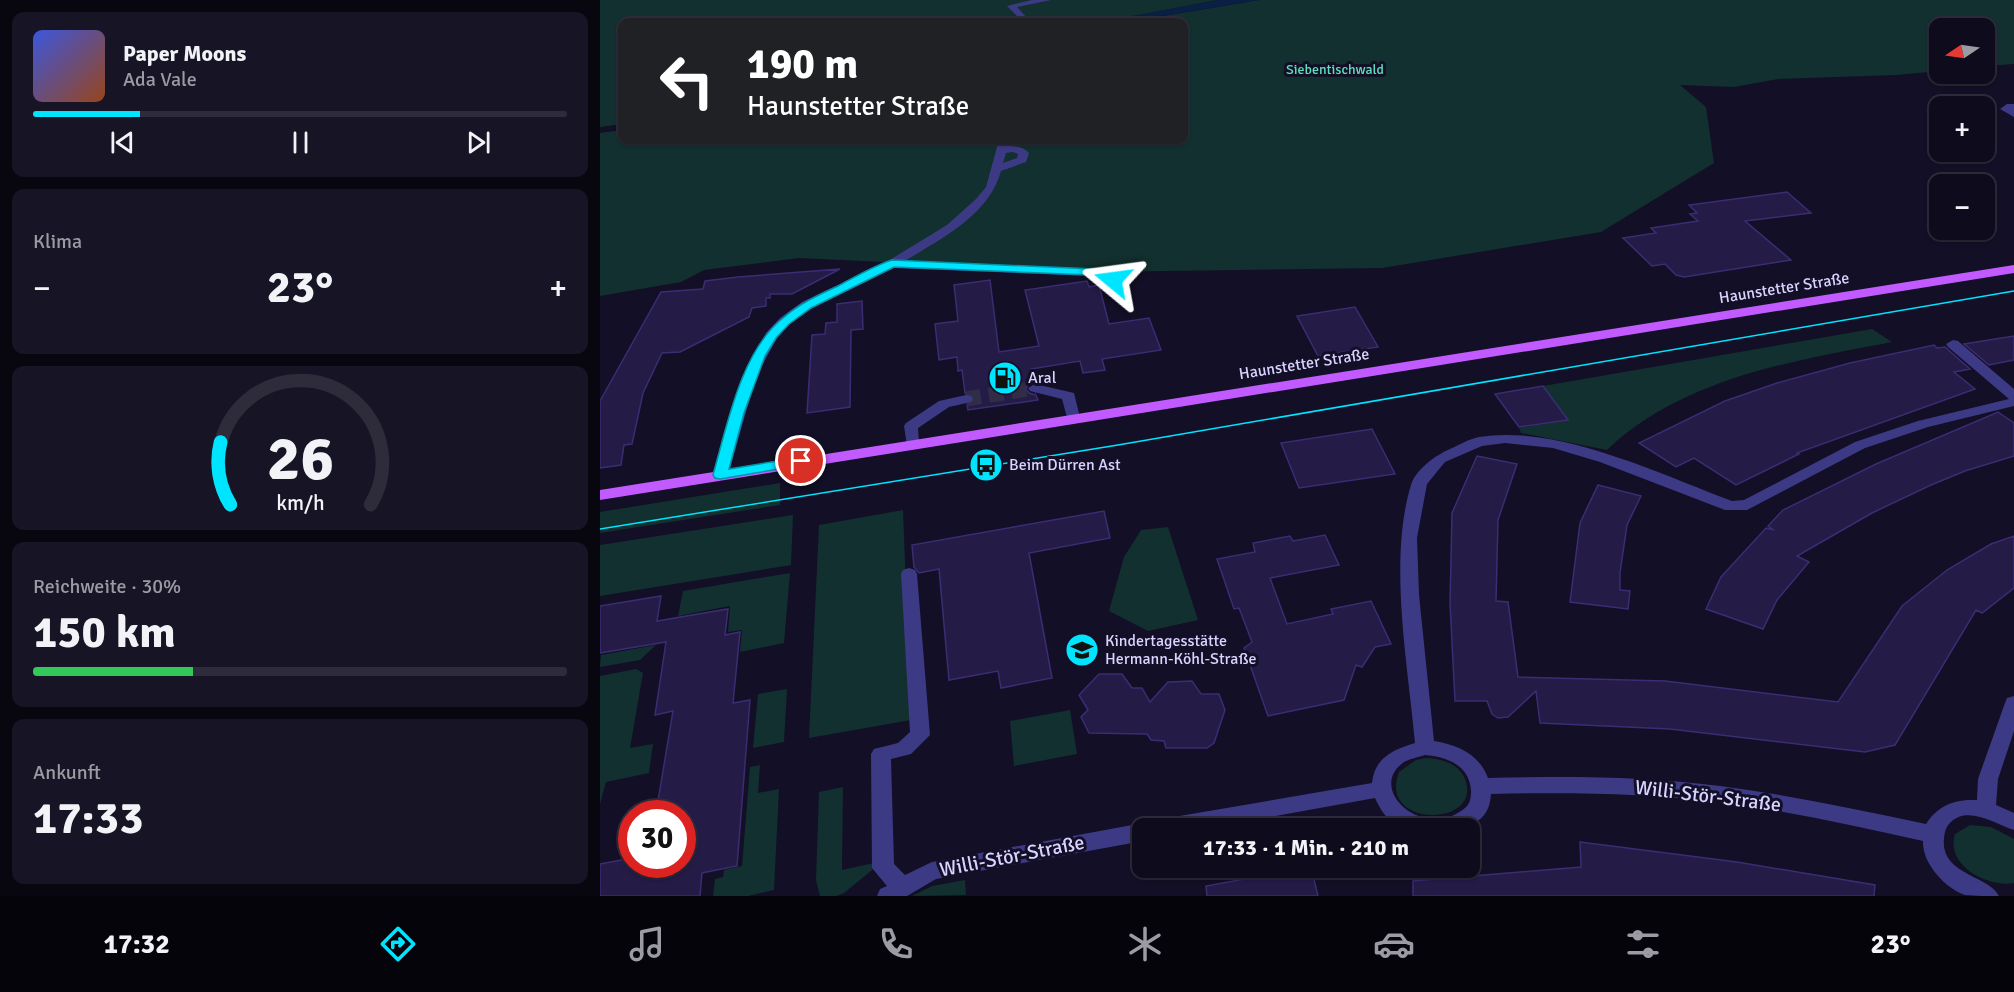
<!DOCTYPE html>
<html lang="de">
<head>
<meta charset="utf-8">
<style>
	:root { --surface:#0e0b1c; --page:#171425; --text:#f1f3f6; --muted:#9b9ba3; --line:#2e2b3b; --accent:#00e5ff }
	body { margin:0; font-family:Signika,sans-serif; background:var(--page); color:var(--text); height:100vh; display:flex; flex-direction:column; font-size:22px; white-space:nowrap }
	* { box-sizing:border-box; margin:0 }
	p { font-size:20px; color:var(--muted) }
	.icon { flex:none; width:33px; height:33px; fill:none; stroke:currentColor; stroke-width:2; stroke-linecap:round; stroke-linejoin:round }
	.map { position:relative; flex:1; overflow:hidden }
	.sheet { display:flex; flex-direction:column; gap:12px; padding:12px; background:#08060f; width:600px }
	.sheet>* { flex:none }
	.banner { position:absolute; left:18px; top:18px; width:570px; height:126px; border-radius:12px; box-shadow:0 2px 4px #0004,0 0 0 2px var(--line); background:#202124; color:#fff; overflow:hidden }
	.needle { width:39px; rotate:257deg }
	.tools { position:absolute; left:1329px; top:18px; display:grid; gap:12px }
	.tools a { display:grid; place-items:center; width:66px; height:66px; border-radius:12px; background:var(--surface); box-shadow:0 2px 4px #0004,0 0 0 2px var(--line); font-size:30px }
	.speed { position:absolute; left:18px; top:800px; display:flex; gap:12px; font-size:30px; font-weight:700; text-align:center }
	.speed>* { display:grid; place-content:center; width:78px; height:78px; border-radius:50%; background:var(--surface); box-shadow:0 2px 4px #0004,0 0 0 2px var(--line); line-height:1 }
	.speed .limit { border:9px solid #d22; background:#fff; color:#111 }
	.pin { position:absolute; display:grid; place-items:center; width:51px; height:51px; color:#fff; margin:-26px; border:3px solid #fff; border-radius:50%; box-shadow:0 2px 6px #0007 }
	.me { position:absolute; width:66px; margin:-33px; rotate:286deg; stroke-linejoin:round; filter:drop-shadow(0 0 4px #0008) }
	.turn { display:flex; align-items:center; gap:21px; height:126px; padding:0 30px; font-size:27px }
	.turn .icon { width:78px; height:78px; stroke-width:2.5 }
	.turn b { display:block; font-size:42px; line-height:51px }
	.big { font-size:45px; font-weight:800; line-height:1.1 }
	.sheet .widget { flex:1; display:flex; flex-direction:column; justify-content:center; gap:9px; min-width:0; padding:0 21px; border-radius:12px; background:var(--page) }
	.sheet .dial { align-items:center; gap:0 }
	.dial svg { height:156px; overflow:visible; fill:none; stroke:var(--line); stroke-width:7; stroke-linecap:round; text-anchor:middle }
	.dial text { fill:var(--text); stroke:none }
	.song { display:flex; align-items:center; gap:18px }
	.cover { width:72px; height:72px; border-radius:9px; background:linear-gradient(135deg,hsl(230 70% 55%),hsl(20 70% 35%)) }
	.played { height:6px; border-radius:3px; background:linear-gradient(90deg,var(--accent) 20%,var(--line) 20%) }
	.keys { display:flex; justify-content:space-around; direction:ltr }
	.heat { display:flex; justify-content:space-between; align-items:center; font-size:33px; direction:ltr }
	.charge { height:9px; border-radius:4px; background:linear-gradient(90deg,#34c759 30%,var(--line) 0) }
	.trip { position:absolute; left:532px; top:818px; width:348px; height:60px; border-radius:12px; background:var(--surface); box-shadow:0 2px 4px #0004,0 0 0 2px var(--line); font-weight:800; line-height:60px; text-align:center }
	.menu { display:flex; height:96px; justify-content:space-around; align-items:center; background:#06040b; color:var(--muted) }
	.menu .icon { width:42px; height:42px }
	.menu .current { color:var(--accent) }
	.menu b { font-size:27px; color:var(--text) }
	main { display:flex; flex:1; min-height:0 }
	.map>svg:first-child { display:block }
	.green { fill:#12302f }
	.water { fill:#0a1f44 }
	.building { fill:#241b47; stroke:#3b2d73; stroke-width:1.5 }
	.lines { fill:none; stroke-linecap:round; stroke-linejoin:round }
	.minor-tunnel { stroke:#312d47; stroke-width:15; stroke-dasharray:15 8; stroke-linecap:butt }
	.minor { fill:#3d3a85; fill-rule:evenodd }
	.major { fill:#c25bff; fill-rule:evenodd }
	.tram { stroke:#00e5ff; stroke-width:1.5 }
	.route { fill:#00e5ff; stroke:#0095a6; stroke-width:1.5 }
	.labels { text-anchor:middle; dominant-baseline:central; stroke-width:6; stroke-linejoin:round; paint-order:stroke }
	.far-park-label { font-size:14px; fill:#5fe0c0; stroke:#130f26 }
	.street-label { font-size:16px; fill:#d9d4ff; stroke:#130f26 }
	.poi-label { font-size:16px; fill:#d9d4ff; stroke:#130f26; text-anchor:start }
	.near-street-label { font-size:20px; fill:#d9d4ff; stroke:#130f26 }
</style>
</head>
<body>
<main>
<section class="sheet">
<div class="widget">
<div class="song"><i class="cover"></i><div><b>Paper Moons</b><p>Ada Vale</p></div></div>
<div class="played"></div>
<div class="keys"><svg class="icon" aria-label="previous" viewBox="0 0 24 24"><path d="M18 5L8 12l10 7zM5 5v14"/></svg><svg class="icon" aria-label="pause" viewBox="0 0 24 24"><path d="M8 5v14M16 5v14"/></svg><svg class="icon" aria-label="next" viewBox="0 0 24 24"><path d="M6 5l10 7-10 7zM19 5v14"/></svg></div>
</div>
<div class="widget"><p>Klima</p>
<div class="heat"><a>−</a><b class="big">23°</b><a>+</a></div>
</div>
<div class="widget dial"><svg viewBox="0 0 100 80">
<path d="M14 69A42 42 0 1 1 86 69"/>
<path d="M14 69A42 42 0 0 1 9 37" stroke="#00e5ff"/>
<text x="50" y="56" font-size="32" font-weight="700">26</text>
<text x="50" y="72" font-size="11">km/h</text>
</svg></div>
<div class="widget"><p>Reichweite · 30%</p><b class="big">150 km</b><div class="charge"></div></div>
<div class="widget"><p>Ankunft</p><b class="big">17:33</b></div>
</section>
<div class="map">
<svg width="1414" height="896" viewBox="0 0 1414 896">
	<rect width="100%" height="100%" fill="#130f26"/>
	<path class="green" d="M0,0H618L523,18L527,22L659,0H1414V64L1385,66L1384,28H1340L1339,71L1296,75L1178,79L1134,87L1080,85L1106,107L1114,163L1001,232L782,268L493,272L199,258L104,270L81,282L0,296V133L22,130V140H584V22H510L508,20L496,22H22V124L0,127Z
		M1272,329L1292,342C1193,361 1083,378 1007,450L921,433L919,428L968,420L943,386Z
		M180,483V505L0,533V512Z
		M303,510L311,720L209,738L219,525Z
		M193,515L191,565L0,596V545Z
		M568,527L598,620L548,631L509,611L524,557L541,530Z
		M190,573L184,643L140,652L142,630L128,632L130,606L78,616L83,591Z
		M56,645L40,660L0,667L1,655Z
		M36,669L43,673L30,748L53,744L49,773L6,782L0,804V676Z
		M187,689L184,742L153,748L158,694Z
		M470,710L477,754L414,766L410,721Z
		M826,758C842,759 858,763 865,779C884,827 777,829 799,772L816,760Z
		M160,765L158,793L179,789L174,890L148,896H113L115,879L123,877L124,870L142,866L150,767Z
		M243,787L242,870L283,861L244,893L236,896H220L216,880L219,792Z
		M1370,825L1391,827L1414,839V883C1387,888 1345,865 1355,834Z
		M365,880L366,895L312,896L332,886Z"/>
	<path class="water" d="M618,0H659L526,22L522,18Z"/>
	<path class="building" d="M1187,192L1211,213L1145,221L1191,260L1084,277L1076,275L1065,264L1052,266L1023,238L1056,233L1051,228L1098,221L1090,214L1097,213L1089,205Z
		M240,269L192,294H170V298H166V306L152,308L149,317L80,352L62,353L43,393L32,444L24,445L21,465L0,468V401L61,292L103,289L105,281L138,277Z
		M390,280L399,352L439,346L425,290L487,281L489,287L499,285L509,324L549,318L561,350L502,359L505,370L483,373L480,361L431,369L434,382L427,386L426,389L429,393L436,395L438,400L368,410L367,405L373,403L375,398L371,394L365,393L362,370L358,371L357,357L339,360L335,324L358,321L354,285Z
		M262,301L263,329L251,330L250,407L207,413L212,335L225,334L226,323L237,322V304Z
		M755,307L778,347L718,356L697,316Z
		M1414,336V360L1389,365L1364,344Z
		M1334,345L1337,348L1345,347L1370,369L1354,372L1375,389L1197,453L1199,454L1136,485L1094,458L1076,467L1039,443L1125,401L1177,383L1250,363Z
		M943,386L968,420L919,427L895,394Z
		M1398,412L1414,423V456L1365,471L1331,485L1272,513L1197,556L1209,562L1177,600L1163,629L1106,609L1121,577L1166,528L1174,530L1168,526L1183,510L1276,464Z
		M772,429L795,474L699,488L681,443Z
		M877,456L917,464L898,520L896,601L908,602L918,677L1065,681L1238,702L1302,606L1347,570L1391,544L1414,536V588L1382,613L1376,610L1295,745L1265,752L1070,729L940,723L936,691L908,717L898,718L892,714L887,701H855L850,603L852,513Z
		M998,485L1041,496L1027,525L1020,573V590L1030,591L1028,609L970,602L980,523Z
		M504,511L510,538L429,553L452,678L401,688L398,671L349,680L339,569L319,573L314,567L312,545Z
		M725,535L739,565L670,578L687,624L733,614L731,609L771,601L791,644L775,647L762,667L756,665L744,700L668,716L644,648L652,642L639,608L634,609L617,559L655,552L653,543L690,536L693,541Z
		M61,596L57,621L128,609L125,635L140,632L133,703L150,700L137,866L102,873L100,896H0V864L32,858V864H82V813H56L73,711L55,715L66,642L0,653V606Z
		M499,674H522L532,688H542L550,702L568,682L592,681L601,694H619L625,710L614,743L607,748H566L564,741L551,740L547,734L489,733L481,717L488,710L479,695Z
		M980,842L1137,862L1275,885L1274,896H813V881L981,867Z
		M711,867L718,896H607L606,886Z"/>
	<g class="lines">
		<path class="minor-tunnel" d="M366,399L435,388"/>
		<path class="minor" d="M432,0H451L417,7L431,22H423L407,6Z
			M1407,104H1414V117L1400,109Z
			M399,140H409L408,146C415,146 424,147 429,153L426,162L401,171C389,215 342,238 305,261L493,268L517,277L519,293L517,296H509L507,282L491,276L294,268L212,308L190,324L177,338L156,377L128,475L120,480L115,478L112,475L142,377L166,333L180,318L202,302L288,261L347,225L376,199L386,187ZM413,152L418,154L417,158L403,163L406,153Z
			M1353,340L1358,341L1414,389V406L1328,427L1265,448L1147,510H1125L1000,462L953,448L905,443L882,446L845,462L827,484L817,538L819,595L834,741C858,745 879,754 888,778C966,776 1043,776 1120,786C1190,795 1258,810 1326,824C1338,805 1355,799 1377,800L1378,779L1405,703L1407,698L1414,696V731L1398,779L1396,805L1414,813V830C1396,824 1369,806 1352,821C1346,826 1345,831 1344,838C1340,875 1389,875 1399,896C1389,896 1375,896 1365,895C1345,888 1322,863 1323,841C1256,826 1189,811 1120,802C1044,793 967,792 891,794C889,832 854,828 826,828C818,828 806,830 799,826C787,821 780,809 775,798L609,828H552L555,822L562,819L772,783C775,757 793,750 815,743C808,664 788,561 811,485C816,469 836,455 850,449C859,445 869,439 879,437C957,424 1060,474 1132,501L1144,500L1255,442L1318,421L1409,399L1348,347L1346,344ZM825,755C848,757 870,766 871,791C871,798 870,804 865,808C824,842 765,789 804,762C809,759 819,757 825,755Z
			M435,384L474,393L480,418L478,421H468L462,399L430,391L428,388Z
			M366,395L371,396L373,399L371,402L349,407L318,428L319,443L312,447L307,446L304,426L306,423L339,401Z
			M309,568L315,570L317,574L330,735L311,754L291,759L294,864L305,875L332,862L543,823L551,828H543V841L336,879L307,896H277L280,889L287,886L272,868L271,754L274,749L298,743L310,732L301,574L303,570Z"/>
		<path class="major" d="M1414,265V273L0,500V490Z"/>
		<path class="tram" d="M0,529L518,445L1414,291"/>
	</g>
	<path class="route" d="M292,260L493,269L519,280L513,283L491,275L294,267L211,308L189,324L176,338L165,356L144,413L129,469L201,457L208,461L201,465L120,479L115,478L113,475C127,426 141,351 183,318C199,304 218,295 238,286C255,277 273,266 292,260Z"/>
	<defs>
		<g id="fuel-disc" transform="scale(1.725)"><circle r="9.5" fill="#00e5ff" stroke="#130f26"/><path d="M-5.5-6h7V0h2V4h1.3V-2.5L3-4.5l.8-.8L6-3V5H2.5V1h-1V6h-7ZM-4.2-4.7v3.2H.2V-4.7Z" fill="#111"/></g>
		<g id="bus-disc" transform="scale(1.725)"><circle r="9.5" fill="#00e5ff" stroke="#130f26"/><path d="M-5-6H5V4H4V6H2V4H-2V6H-4V4H-5ZM-3.5-4V0h7V-4ZM-3.5 1.2v1.5H-2V1.2ZM2 1.2v1.5H3.5V1.2Z" fill="#111"/></g>
		<g id="school-disc" transform="scale(1.725)"><circle r="9.5" fill="#00e5ff" stroke="#130f26"/><path d="M0-5L7-2L0 1L-7-2ZM-4 1L0 2.5L4 1V4Q0 6-4 4Z" fill="#111"/></g>
	</defs>
	<g fill-rule="evenodd">
		<use href="#fuel-disc" x="405" y="378"/>
		<use href="#bus-disc" x="386" y="465"/>
		<use href="#school-disc" x="482" y="650"/>
	</g>
	<g class="labels">
		<g class="far-park-label">
			<text x="735" y="69">Siebentischwald</text>
		</g>
		<g class="street-label">
			<text transform="translate(1184 288) rotate(-9)">Haunstetter Straße</text>
			<text transform="translate(704 364) rotate(-9)">Haunstetter Straße</text>
		</g>
		<g class="poi-label">
			<text x="428" y="378">Aral</text>
			<text x="409" y="465">Beim Dürren Ast</text>
			<text x="505" y="641">Kindertagesstätte<tspan x="505" dy="18">Hermann-Köhl-Straße</tspan></text>
		</g>
		<g class="near-street-label">
			<text transform="translate(1108 796) rotate(7)">Willi-Stör-Straße</text>
			<text transform="translate(412 856) rotate(-11)">Willi-Stör-Straße</text>
		</g>
	</g>
</svg>
<div class="tools">
<a><svg class="needle" viewBox="-14 -14 28 28"><path d="M0-13l5 13h-10z" fill="#e53935"/><path d="M0 13l5-13h-10z" fill="#9b9ba3"/></svg></a>
<a>+</a>
<a>−</a>
</div>
<div class="speed"><div class="limit">30</div></div>
<div class="pin" style="left:201px;top:461px;background:#d93025"><svg class="icon" aria-label="arrive" viewBox="0 0 24 24"><path d="M6 21V4h12l-3 4 3 4H6"/></svg></div>
<svg class="me" style="left:513px;top:280px" viewBox="-20 -20 40 40"><path d="M0-17L14 15 0 8-14 15z" fill="#00e5ff" stroke="#fff" stroke-width="4"/></svg>
<div class="trip">17:33 · 1 Min. · 210 m</div>
<div class="banner">
<div class="turn"><svg class="icon" aria-label="left" viewBox="0 0 24 24"><path d="M17 20v-9H6M10 6l-5 5 5 5"/></svg><div><b>190 m</b>Haunstetter Straße</div></div>
</div>
</div>
</main>
<nav class="menu">
<b>17:32</b>
<svg class="icon current" aria-label="directions" viewBox="0 0 24 24"><path d="M12 3l9 9-9 9-9-9zM9 14v-3h6M13 9l2 2-2 2"/></svg>
<svg class="icon" aria-label="music" viewBox="0 0 24 24"><path d="M9 18V5l10-2v13"/><circle cx="6" cy="18" r="3"/><circle cx="16" cy="16" r="3"/></svg>
<svg class="icon" aria-label="phone" viewBox="0 0 24 24"><path d="M5 4h4l2 5-3 2q2 4 5 5l2-3 5 2v4C11 20 4 13 5 4z"/></svg>
<svg class="icon" aria-label="climate" viewBox="0 0 24 24"><path d="M12 3v18M4 7l16 10M4 17L20 7"/></svg>
<svg class="icon" aria-label="car" viewBox="0 0 24 24"><path d="M5 17H2v-5l4-1 3-4h7l3 4 3 1v5h-3M9 17h6M6 11h13"/><circle cx="7" cy="17" r="2"/><circle cx="17" cy="17" r="2"/></svg>
<svg class="icon" aria-label="filters" viewBox="0 0 24 24"><path d="M4 7h16M4 17h16"/><circle cx="9" cy="7" r="2"/><circle cx="15" cy="17" r="2"/></svg>
<b>23°</b>
</nav>
</body>
</html>
